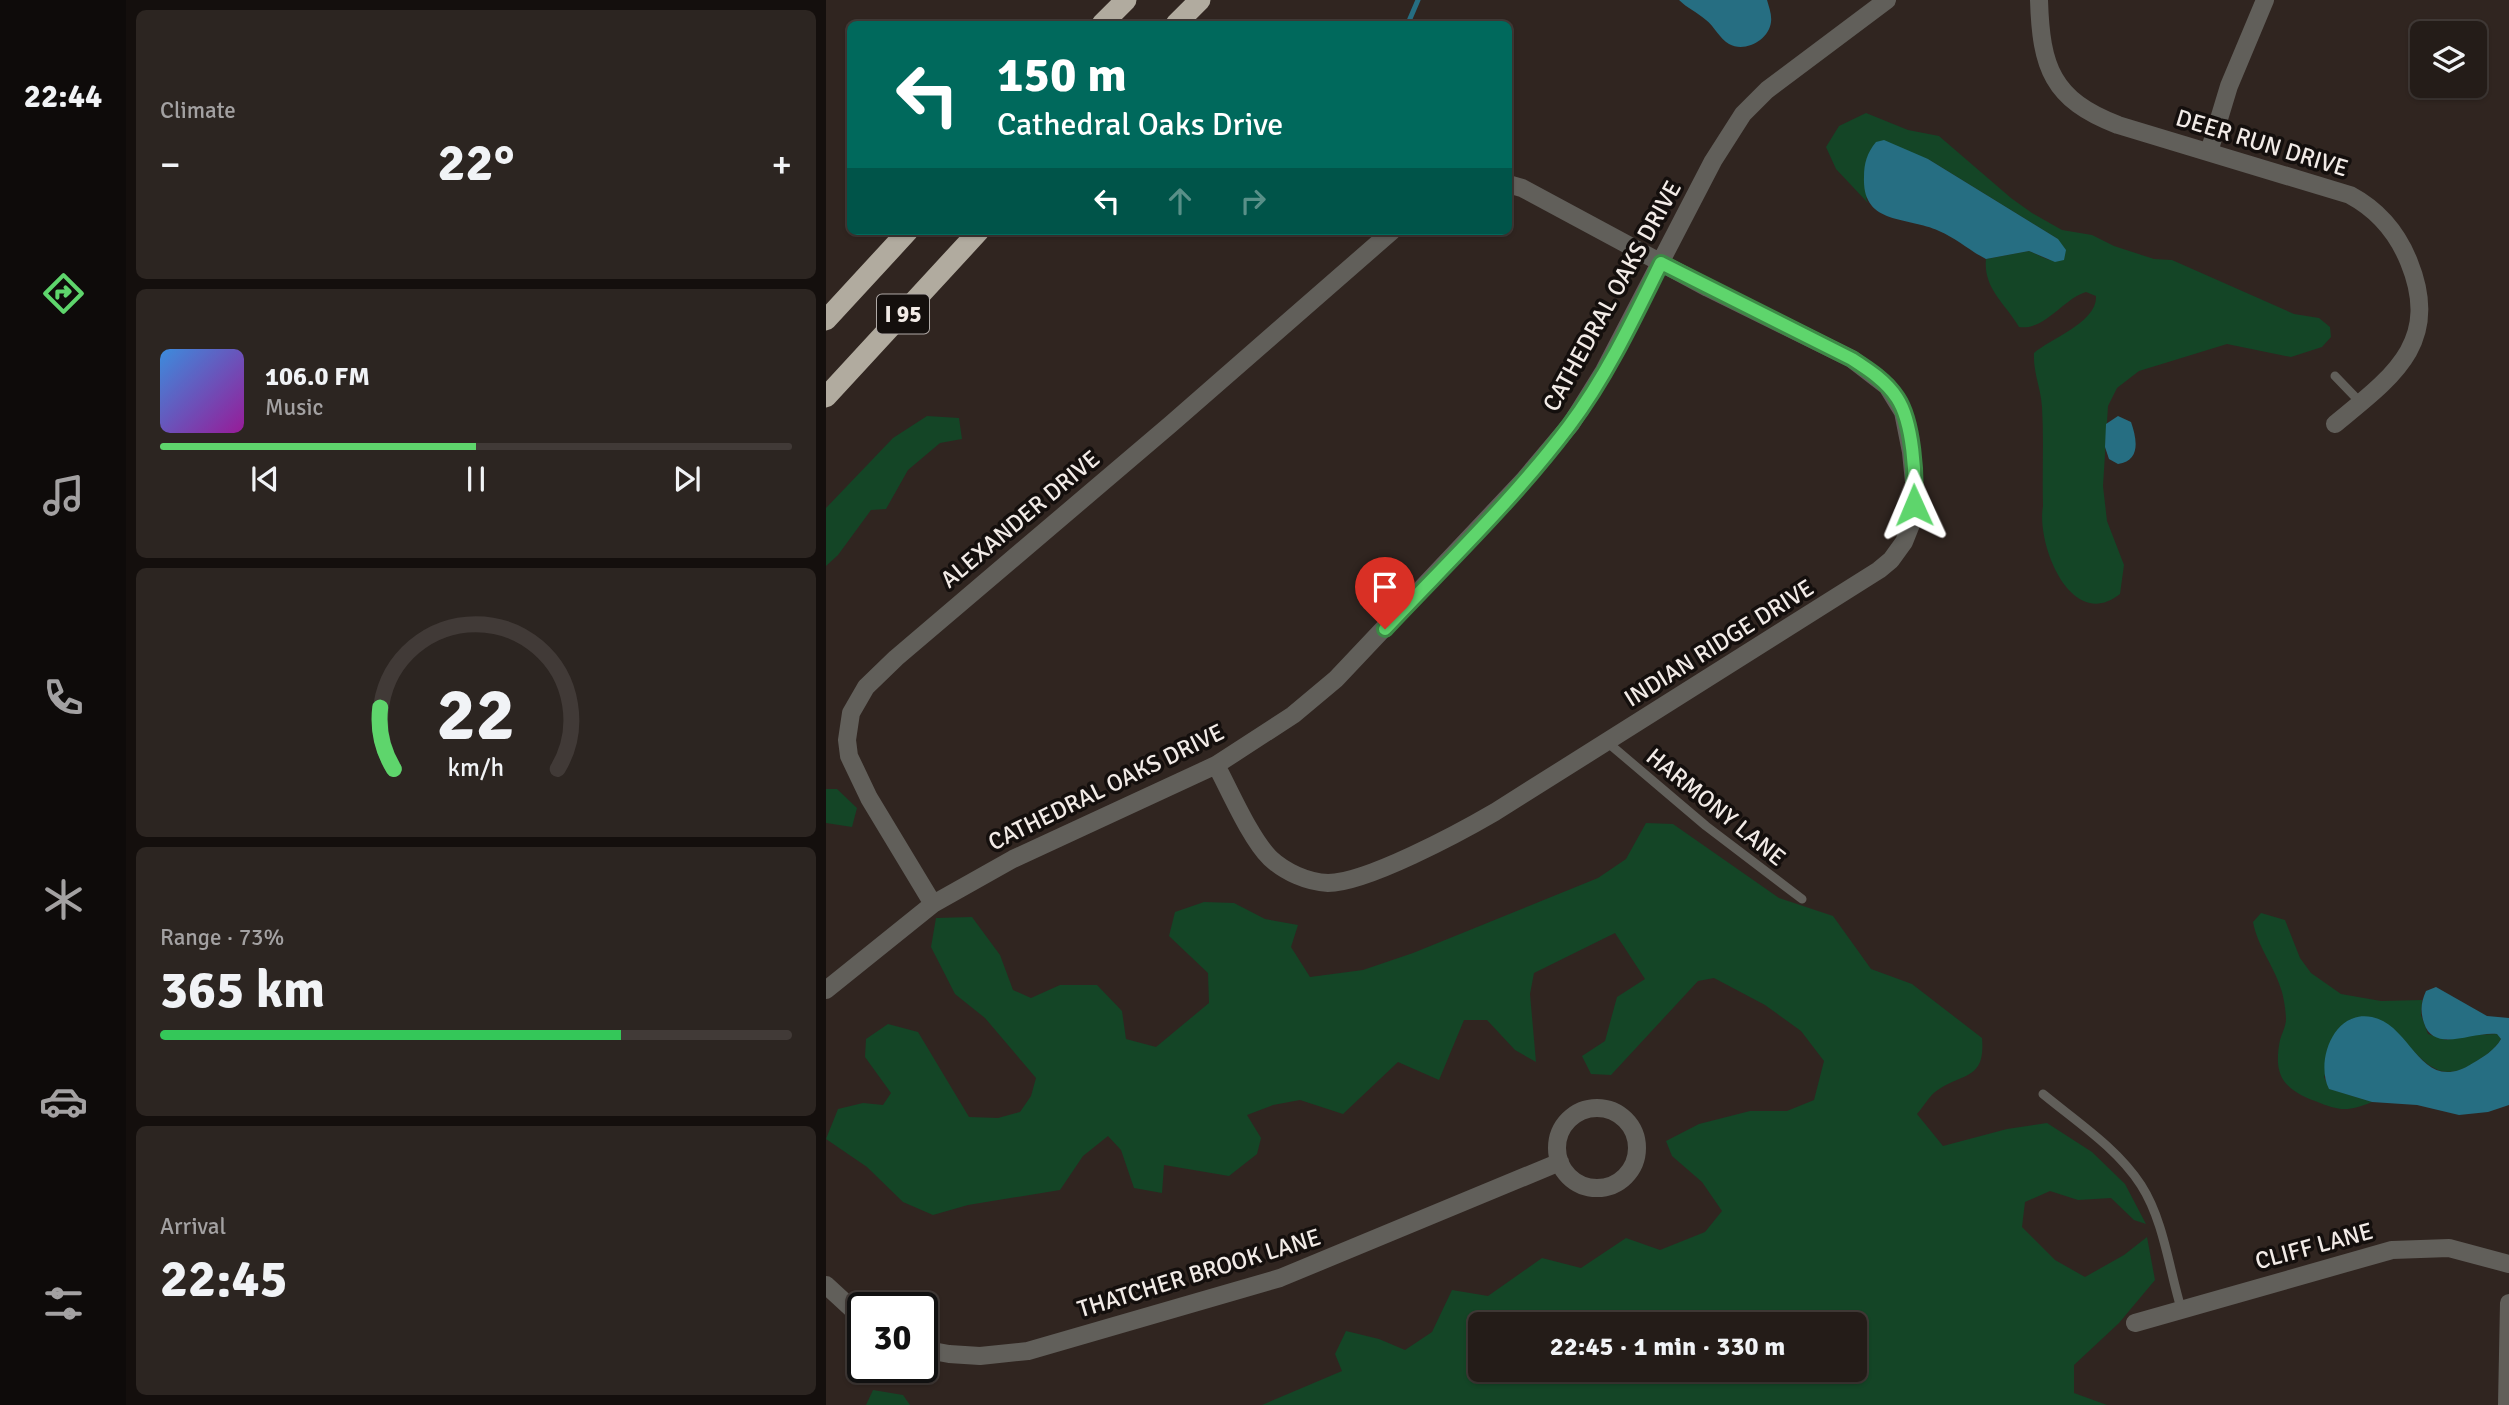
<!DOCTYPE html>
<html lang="en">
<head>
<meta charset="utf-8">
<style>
	:root { --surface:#241c18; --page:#2c2521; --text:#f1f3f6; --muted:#a3a1a2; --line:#413a37; --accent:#5ed56c }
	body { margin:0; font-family:Signika,sans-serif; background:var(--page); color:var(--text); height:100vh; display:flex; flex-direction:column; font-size:26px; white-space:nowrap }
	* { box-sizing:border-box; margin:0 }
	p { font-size:23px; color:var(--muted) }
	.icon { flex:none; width:38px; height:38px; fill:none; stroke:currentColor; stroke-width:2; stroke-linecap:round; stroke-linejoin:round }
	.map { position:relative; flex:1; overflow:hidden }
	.details { display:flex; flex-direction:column; gap:10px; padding:10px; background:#140f0d; width:700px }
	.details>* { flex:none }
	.top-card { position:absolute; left:21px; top:21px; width:665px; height:214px; border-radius:10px; box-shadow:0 2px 5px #0004,0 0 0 2px var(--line); background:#00695c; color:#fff; overflow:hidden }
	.controls { position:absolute; left:1584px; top:21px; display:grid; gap:14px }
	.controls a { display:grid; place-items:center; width:77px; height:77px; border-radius:10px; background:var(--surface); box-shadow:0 2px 5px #0004,0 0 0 2px var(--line); font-size:35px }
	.speed { position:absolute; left:21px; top:1292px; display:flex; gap:14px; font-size:35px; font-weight:700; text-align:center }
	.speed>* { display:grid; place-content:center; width:91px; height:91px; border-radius:50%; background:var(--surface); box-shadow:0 2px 5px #0004,0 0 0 2px var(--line); line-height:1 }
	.speed .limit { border:4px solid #111; border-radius:10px; background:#fff; color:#111 }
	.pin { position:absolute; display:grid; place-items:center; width:60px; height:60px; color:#fff; margin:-72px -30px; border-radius:50% 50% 50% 0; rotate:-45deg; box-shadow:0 0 7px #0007 }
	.pin .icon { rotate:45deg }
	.me { position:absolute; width:77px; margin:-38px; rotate:359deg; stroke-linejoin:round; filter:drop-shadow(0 0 5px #0008) }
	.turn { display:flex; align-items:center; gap:24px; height:147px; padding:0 35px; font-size:32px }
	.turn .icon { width:91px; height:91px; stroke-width:2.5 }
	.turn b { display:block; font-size:49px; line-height:60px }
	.lanes { display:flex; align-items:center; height:66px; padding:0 35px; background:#0003; justify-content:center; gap:35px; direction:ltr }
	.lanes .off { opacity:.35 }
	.big { font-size:52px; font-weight:700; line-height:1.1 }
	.details .tile { flex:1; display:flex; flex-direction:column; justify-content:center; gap:10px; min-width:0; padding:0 24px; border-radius:10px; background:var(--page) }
	.details .dial { align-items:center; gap:0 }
	.dial svg { height:182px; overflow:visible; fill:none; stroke:var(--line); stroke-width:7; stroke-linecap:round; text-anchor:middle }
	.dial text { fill:var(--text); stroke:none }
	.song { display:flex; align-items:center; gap:21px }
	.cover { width:84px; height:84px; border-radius:10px; background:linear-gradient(135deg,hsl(210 70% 55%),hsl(300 70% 35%)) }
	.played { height:7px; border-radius:4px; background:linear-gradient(90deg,var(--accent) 50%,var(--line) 50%) }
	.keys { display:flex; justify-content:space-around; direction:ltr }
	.heat { display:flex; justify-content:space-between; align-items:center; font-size:38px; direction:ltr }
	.charge { height:10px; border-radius:5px; background:linear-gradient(90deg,#34c759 73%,var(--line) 0) }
	.trip { position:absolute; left:642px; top:1312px; width:399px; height:70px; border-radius:10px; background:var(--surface); box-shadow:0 2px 5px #0004,0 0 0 2px var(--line); font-weight:700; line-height:70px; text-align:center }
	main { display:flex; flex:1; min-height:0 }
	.menu { display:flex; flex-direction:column; width:126px; justify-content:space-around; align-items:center; background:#0e0b0a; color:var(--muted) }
	.menu .icon { width:49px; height:49px }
	.menu .current { color:var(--accent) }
	.menu b { font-size:32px; color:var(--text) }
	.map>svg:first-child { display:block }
	.green { fill:#144526; fill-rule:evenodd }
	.water { fill:#266e82 }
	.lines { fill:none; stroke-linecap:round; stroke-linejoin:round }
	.stream { stroke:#266e82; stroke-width:5 }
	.lane { stroke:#615f5a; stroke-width:9 }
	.street { stroke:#615f5a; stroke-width:18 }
	.highway { stroke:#b1ab9f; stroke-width:21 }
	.route-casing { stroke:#3d8a46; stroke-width:18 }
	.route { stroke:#5ed56c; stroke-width:12 }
	.labels { text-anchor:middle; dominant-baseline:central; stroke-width:7; stroke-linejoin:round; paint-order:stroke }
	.shield { fill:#140f0d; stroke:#afa9a6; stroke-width:2 }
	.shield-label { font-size:23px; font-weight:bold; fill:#f2ebe7 }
	.street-label { font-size:24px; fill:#f2ebe7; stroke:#140f0d }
</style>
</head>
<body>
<main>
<nav class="menu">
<b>22:44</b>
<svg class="icon current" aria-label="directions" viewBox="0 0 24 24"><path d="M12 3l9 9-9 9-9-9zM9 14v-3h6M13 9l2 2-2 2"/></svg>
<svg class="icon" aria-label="music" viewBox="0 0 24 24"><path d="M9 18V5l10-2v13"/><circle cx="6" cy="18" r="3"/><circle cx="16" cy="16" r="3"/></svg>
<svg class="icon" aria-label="phone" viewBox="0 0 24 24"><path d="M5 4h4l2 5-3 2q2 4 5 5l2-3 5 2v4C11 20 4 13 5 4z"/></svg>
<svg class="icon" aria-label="climate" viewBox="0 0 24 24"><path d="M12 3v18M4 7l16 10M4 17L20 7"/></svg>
<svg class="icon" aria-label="car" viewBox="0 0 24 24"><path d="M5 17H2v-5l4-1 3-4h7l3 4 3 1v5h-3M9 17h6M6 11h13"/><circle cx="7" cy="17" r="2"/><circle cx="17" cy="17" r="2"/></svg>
<svg class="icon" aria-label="filters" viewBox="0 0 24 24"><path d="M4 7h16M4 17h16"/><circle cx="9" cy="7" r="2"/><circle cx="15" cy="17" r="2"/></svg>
</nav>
<section class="details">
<div class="tile"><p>Climate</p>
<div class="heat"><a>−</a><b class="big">22°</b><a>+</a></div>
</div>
<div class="tile">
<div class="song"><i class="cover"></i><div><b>106.0 FM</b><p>Music</p></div></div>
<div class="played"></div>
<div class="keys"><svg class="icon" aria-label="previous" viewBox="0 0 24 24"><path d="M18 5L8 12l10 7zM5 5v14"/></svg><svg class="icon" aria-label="pause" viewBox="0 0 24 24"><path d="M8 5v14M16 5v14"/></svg><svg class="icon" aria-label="next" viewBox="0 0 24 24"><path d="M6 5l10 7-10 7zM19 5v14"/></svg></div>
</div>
<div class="tile dial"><svg viewBox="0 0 100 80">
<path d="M14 69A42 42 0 1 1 86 69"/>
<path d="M14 69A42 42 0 0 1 8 42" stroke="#5ed56c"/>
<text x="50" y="56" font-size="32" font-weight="700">22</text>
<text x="50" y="72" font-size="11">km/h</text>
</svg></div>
<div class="tile"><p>Range · 73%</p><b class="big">365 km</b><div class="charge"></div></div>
<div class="tile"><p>Arrival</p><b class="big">22:45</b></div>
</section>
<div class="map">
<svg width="1683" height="1405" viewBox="0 0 1683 1405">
	<rect width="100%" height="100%" fill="#302520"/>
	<path class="green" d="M1040,113L1082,130L1113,136L1185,198L1206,213L1236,230L1266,235L1288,246L1328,259L1346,260L1468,314L1493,318L1504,327L1505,337L1496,347L1465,357L1401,344L1313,371L1291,388L1282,406L1277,486L1281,521L1298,565L1294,594C1245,633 1210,544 1217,506C1216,473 1218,440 1216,407C1215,388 1207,373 1208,353C1224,339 1272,322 1270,296L1260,292C1238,298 1219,331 1193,327C1180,304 1157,289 1160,259L1203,251L1223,260L1232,239L1102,159L1040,198L1042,203L1010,169L1000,147L1013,126Z
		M101,416L133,418L136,439L114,443L82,470L60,509L45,510L12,555L0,566V508L67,438Z
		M0,789H11L31,808L26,827L0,823Z
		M820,823L847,824L953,898L1007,916L1045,969L1086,984L1156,1038C1160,1082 1134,1072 1109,1092C1103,1097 1097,1107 1091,1114L1117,1146L1181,1129L1221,1123L1266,1152L1299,1184L1320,1224L1308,1220L1285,1198L1252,1200L1224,1191L1199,1202L1196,1227L1229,1260L1259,1277L1298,1255L1321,1237L1329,1280L1293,1323L1248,1365V1393L1281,1405H436L516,1371L509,1354L520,1331L553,1339L579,1350L606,1332L626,1290L662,1296L716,1258L755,1268L800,1238L834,1250L879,1232L896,1211L876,1182L846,1156L840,1141L873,1124L924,1111H961L988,1100L998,1061L975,1031L939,1005L888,978L872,981L785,1075L765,1074L756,1056L779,1041L791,997L819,979L789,933L708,973L704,994L710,1062L689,1050L661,1020H638L613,1080L572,1062L517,1114L474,1100L447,1105L421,1115L435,1138L431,1154L403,1176L338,1165L336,1193L308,1188L295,1150L282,1136L257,1156L234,1190L142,1205L107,1215L77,1202L41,1167L0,1139L12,1109L37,1103L57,1105L65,1093L39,1057L40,1039L62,1024L92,1032L143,1117L172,1118L194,1112L205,1096L210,1078L159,1018L129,994L105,947L110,918L146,917L174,955L187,990L205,998L234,985H271L296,1011L300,1039L330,1047L383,1003L382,973L343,936L349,912L378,902L408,903L439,919L472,925L465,947L484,977L537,970L587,953L772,878L800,859ZM654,1325H1029V1370H654Z
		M1435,913L1459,920L1474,958L1485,973L1515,994L1555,1001L1596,1000L1595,1015L1602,1034L1620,1040L1646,1035L1671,1034L1675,1039C1669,1050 1657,1057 1646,1064C1590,1099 1582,1003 1523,1020L1498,1077L1504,1089L1546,1102C1522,1112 1513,1111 1489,1101C1457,1089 1447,1075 1454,1040C1456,1033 1460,1026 1460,1019C1460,1011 1458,1000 1456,992C1449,967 1432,948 1427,922Z
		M47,1390L77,1395L84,1405H40Z"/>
	<path class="water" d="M853,0H941C943,7 946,15 945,22C943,40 919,53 903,44C894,39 888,26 880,20C871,12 861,8 853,0Z
		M1058,140L1102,159L1232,239L1240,250L1238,260L1229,262L1203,251L1160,259C1144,251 1130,238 1113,231C1081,216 1036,226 1038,177C1038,163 1041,153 1050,142Z
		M1292,416L1305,422C1311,439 1315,461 1292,464L1283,459L1279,447L1280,424Z
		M1610,987L1661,1016L1683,1018V1105L1662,1112L1633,1115L1591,1105L1546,1102L1503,1089C1489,1061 1508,1009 1546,1017C1587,1025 1594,1097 1647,1063C1657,1057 1669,1050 1675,1039L1671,1034C1646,1031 1608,1054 1598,1023C1594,1011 1595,1002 1600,991Z"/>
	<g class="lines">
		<path class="stream" d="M578,24L583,21L592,0"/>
		<path class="lane" d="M1509,376L1535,403
			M781,742L880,826L976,899
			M1217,1094C1251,1122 1291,1148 1315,1185C1338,1221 1343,1269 1355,1308"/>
		<path class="street" d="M1213,0C1215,67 1226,100 1292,125L1524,195C1552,210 1571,232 1583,262C1616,343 1566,377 1509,424
			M1383,152L1403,86L1439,0
			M390,765C404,791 424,838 444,858C459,872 481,882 502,883C540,883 633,833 669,812L1053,570L1065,560L1078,542L1086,522L1089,492L1085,452L1077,412L1061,386L1026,359L882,288L696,188L682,184
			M107,904L43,798L23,756L21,740L25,713L40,687L70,658L345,424L566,231
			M0,990L107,904L187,859L390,765L467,715L510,679L697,481L745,424L778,371L887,161L917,114L941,90L1061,0
			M731 1148a40 40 0 1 1 80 0a40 40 0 1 1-80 0Z
			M0,1285L37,1319
			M1309,1323L1566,1250L1623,1248L1683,1264
			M96,1349L123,1354L154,1356L202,1351L454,1278L734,1162
			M1681,1405L1683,1303"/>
		<path class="highway" d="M276,24L300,0
			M350,24L374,0
			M0,320L82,231
			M0,397L153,231"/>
	</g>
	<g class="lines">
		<g class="route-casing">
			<path id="route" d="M559,629C621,563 688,499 743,426C780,377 808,318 835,263L1026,359C1043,370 1060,381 1071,398C1087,422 1090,476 1088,505"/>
		</g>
		<use href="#route" class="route"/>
	</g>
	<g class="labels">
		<rect class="shield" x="51" y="294.5" width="52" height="39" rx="5"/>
		<g class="shield-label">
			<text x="77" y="314">I 95</text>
		</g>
		<g class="street-label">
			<text transform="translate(1436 143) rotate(17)">DEER RUN DRIVE</text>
			<text transform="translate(786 296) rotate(-61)">CATHEDRAL OAKS DRIVE</text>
			<text transform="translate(194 519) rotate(-40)">ALEXANDER DRIVE</text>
			<text transform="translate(893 643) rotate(-32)">INDIAN RIDGE DRIVE</text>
			<text transform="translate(280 787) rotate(-26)">CATHEDRAL OAKS DRIVE</text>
			<text transform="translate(890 807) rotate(39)">HARMONY LANE</text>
			<text transform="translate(1488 1246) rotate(-15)">CLIFF LANE</text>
			<text transform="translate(373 1273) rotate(-17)">THATCHER BROOK LANE</text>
		</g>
	</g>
</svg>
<div class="controls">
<a><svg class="icon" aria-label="layers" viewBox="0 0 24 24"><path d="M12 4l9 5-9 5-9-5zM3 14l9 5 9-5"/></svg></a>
</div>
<div class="speed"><div class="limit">30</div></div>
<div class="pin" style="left:559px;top:629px;background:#d93025"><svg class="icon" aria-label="arrive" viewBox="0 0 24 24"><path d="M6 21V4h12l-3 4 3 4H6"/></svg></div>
<svg class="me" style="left:1088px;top:505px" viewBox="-20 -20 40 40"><path d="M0-17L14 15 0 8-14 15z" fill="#5ed56c" stroke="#fff" stroke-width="4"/></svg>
<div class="trip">22:45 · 1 min · 330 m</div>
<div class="top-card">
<div class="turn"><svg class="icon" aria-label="left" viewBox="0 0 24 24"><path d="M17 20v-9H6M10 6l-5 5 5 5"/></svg><div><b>150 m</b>Cathedral Oaks Drive</div></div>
<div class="lanes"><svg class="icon" aria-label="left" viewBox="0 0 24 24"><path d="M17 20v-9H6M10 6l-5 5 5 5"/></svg><svg class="icon off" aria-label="ahead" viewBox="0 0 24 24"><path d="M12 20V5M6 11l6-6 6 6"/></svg><svg class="icon off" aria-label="right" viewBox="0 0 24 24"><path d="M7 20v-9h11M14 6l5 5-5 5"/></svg></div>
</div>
</div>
</main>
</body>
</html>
